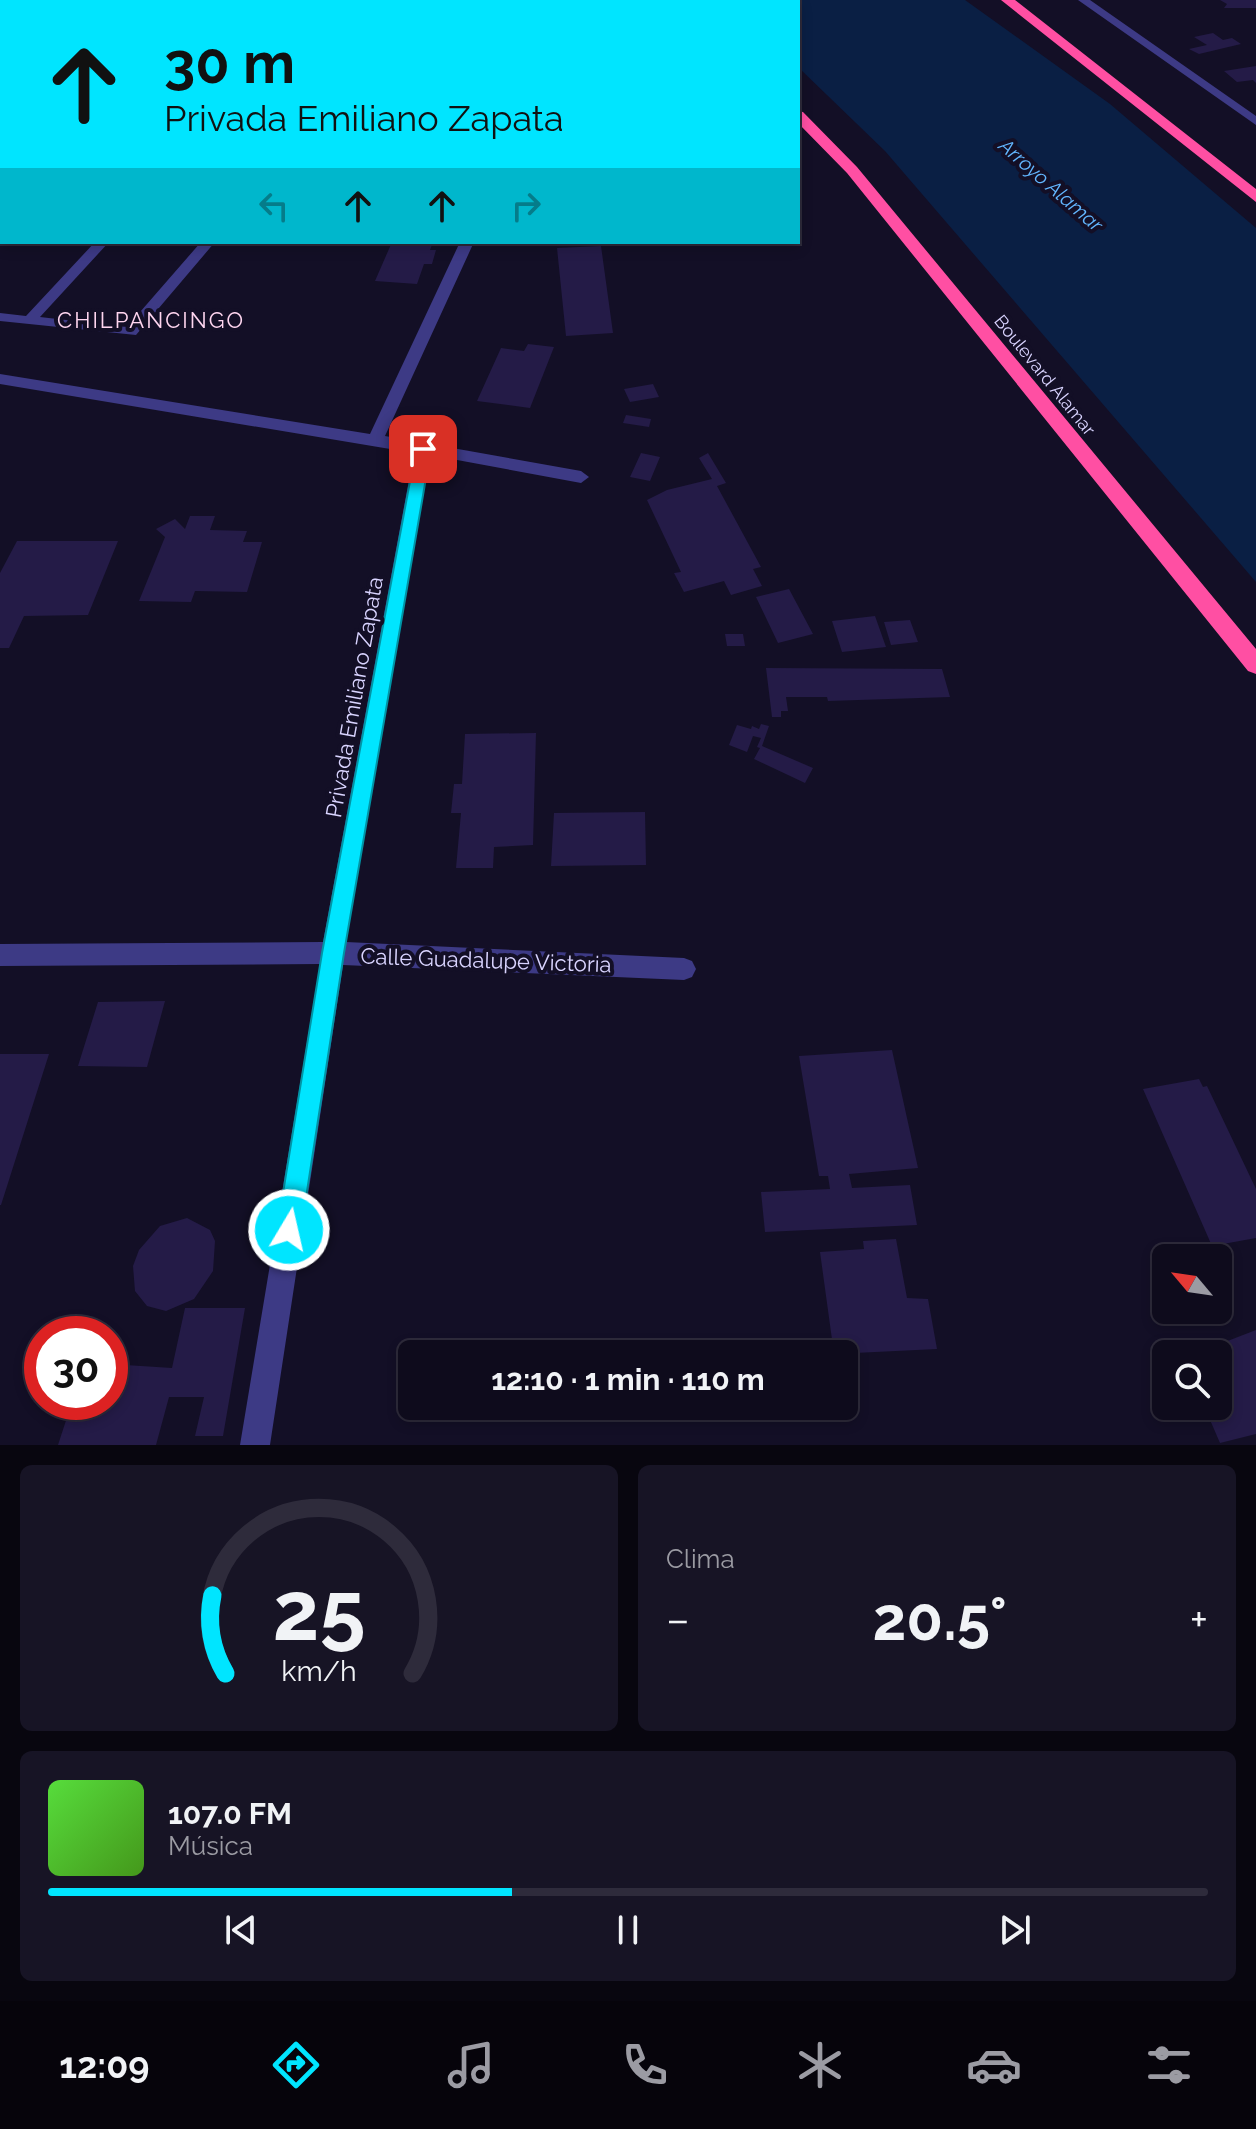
<!DOCTYPE html>
<html lang="es">
<head>
<meta charset="utf-8">
<style>
	:root { --surface:#0e0b1c; --page:#171425; --text:#f1f3f6; --muted:#9b9ba3; --line:#2e2b3b; --accent:#00e5ff }
	body { margin:0; font-family:Raleway,sans-serif; background:var(--page); color:var(--text); height:100vh; display:flex; flex-direction:column; font-size:30px; white-space:nowrap }
	* { box-sizing:border-box; margin:0 }
	p { font-size:26px; color:var(--muted) }
	.icon { flex:none; width:44px; height:44px; fill:none; stroke:currentColor; stroke-width:2; stroke-linecap:round; stroke-linejoin:round }
	.map { position:relative; height:1445px; overflow:hidden }
	.panel { display:flex; flex-direction:column; gap:20px; padding:20px; background:#08060f; flex:1 }
	.panel>* { flex:none }
	.guide { position:absolute; left:0px; top:0px; width:800px; height:244px; box-shadow:0 4px 12px #0003,0 0 0 2px var(--line); background:#00e5ff; color:#111; overflow:hidden }
	.needle { width:52px; rotate:299deg }
	.controls { position:absolute; left:1152px; top:1244px; display:grid; gap:16px }
	.controls a { display:grid; place-items:center; width:80px; height:80px; border-radius:12px; background:var(--surface); box-shadow:0 4px 12px #0003,0 0 0 2px var(--line); font-size:40px }
	.speed { position:absolute; left:24px; top:1316px; display:flex; gap:16px; font-size:40px; font-weight:700; text-align:center }
	.speed>* { display:grid; place-content:center; width:104px; height:104px; border-radius:50%; background:var(--surface); box-shadow:0 4px 12px #0003,0 0 0 2px var(--line); line-height:1 }
	.speed .limit { border:12px solid #d22; background:#fff; color:#111 }
	.pin { position:absolute; display:grid; place-items:center; width:68px; height:68px; color:#fff; margin:-34px; border-radius:16px; box-shadow:0 4px 12px #0006 }
	.me { position:absolute; width:88px; margin:-44px; rotate:9deg; stroke-linejoin:round; filter:drop-shadow(0 0 6px #0008) }
	.turn { display:flex; align-items:center; gap:28px; height:168px; padding:0 32px; font-size:36px }
	.turn .icon { width:104px; height:104px; stroke-width:2.5 }
	.turn b { display:block; font-size:56px; line-height:68px }
	.lanes { display:flex; align-items:center; height:76px; padding:0 32px; background:#0003; justify-content:center; gap:40px; direction:ltr }
	.lanes .off { opacity:.35 }
	.big { font-size:60px; font-weight:700; line-height:1.1 }
	.panel .tile { flex:1; display:flex; flex-direction:column; justify-content:center; gap:12px; min-width:0; padding:0 28px; border-radius:12px; background:var(--page) }
	.panel .dial { align-items:center; gap:0 }
	.dial svg { height:208px; overflow:visible; fill:none; stroke:var(--line); stroke-width:7; stroke-linecap:round; text-anchor:middle }
	.dial text { fill:var(--text); stroke:none }
	.song { display:flex; align-items:center; gap:24px }
	.cover { width:96px; height:96px; border-radius:12px; background:linear-gradient(135deg,hsl(110 70% 55%),hsl(100 70% 35%)) }
	.played { height:8px; border-radius:4px; background:linear-gradient(90deg,var(--accent) 40%,var(--line) 40%) }
	.keys { display:flex; justify-content:space-around; direction:ltr }
	.heat { display:flex; justify-content:space-between; align-items:center; font-size:44px; direction:ltr }
	.panel .tiles { flex:1; display:grid; gap:20px; grid-template-columns:1fr 1fr }
	.tile:last-child { grid-column:span 2 }
	.trip { position:absolute; left:398px; top:1340px; width:460px; height:80px; border-radius:12px; background:var(--surface); box-shadow:0 4px 12px #0003,0 0 0 2px var(--line); font-weight:700; line-height:80px; text-align:center }
	.tab-bar { display:flex; height:128px; justify-content:space-around; align-items:center; background:#06040b; color:var(--muted) }
	.tab-bar .icon { width:56px; height:56px }
	.tab-bar .selected { color:var(--accent) }
	.tab-bar b { font-size:36px; color:var(--text) }
	.map>svg:first-child { display:block }
	.water { fill:#0a1f44 }
	.building { fill:#241b47 }
	.lines { fill:none; stroke-linecap:round; stroke-linejoin:round }
	.minor { fill:#3d3a85; fill-rule:evenodd }
	.highway { fill:#ff4fa3; fill-rule:evenodd }
	.route { fill:#00e5ff; stroke:#0095a6; stroke-width:2 }
	.labels { text-anchor:middle; dominant-baseline:central; stroke-width:8; stroke-linejoin:round; paint-order:stroke }
	.far-street-label { font-size:18px; fill:#d9d4ff; stroke:#130f26 }
	.far-water-label { font-size:20px; font-style:italic; fill:#62b6ff; stroke:#130f26 }
	.far-quarter-label { font-size:22px; letter-spacing:2px; fill:#ffd6f0; stroke:#130f26 }
	.street-label { font-size:22px; fill:#d9d4ff; stroke:#130f26 }
</style>
</head>
<body>
<div class="map">
<svg width="1256" height="1445" viewBox="0 0 1256 1445">
	<rect width="100%" height="100%" fill="#130f26"/>
	<path class="water" d="M728,0H965L1110,104L1256,228V582L885,151L798,67V2Z"/>
	<path class="building" d="M1220,0H1256V8H1224L1227,4Z
		M1213,33L1223,40L1232,38L1241,44L1199,54L1189,49L1207,45L1194,37Z
		M1256,66V83L1253,80L1237,82L1224,71Z
		M392,242H433L430,250H436L432,264H424L417,284L375,281Z
		M601,246L613,333L566,336L557,248Z
		M528,344L554,347L530,408L477,401L501,348L524,351Z
		M653,384L659,397L630,402L624,389Z
		M626,415L651,419L649,427L623,423Z
		M641,453L660,457L650,481L630,477Z
		M708,453L726,483L717,486L761,567L753,569L762,586L731,595L724,581L684,592L674,573L681,572L647,500L667,490L712,479L699,458Z
		M190,516H215L210,530L247,531L243,542H262L247,592L195,591L191,602L139,601L165,537L156,529L175,519L185,529Z
		M17,541H118L88,615L24,616L9,648H0V573Z
		M789,589L813,634L778,643L756,597Z
		M875,616L886,647L842,652L832,621Z
		M910,620L918,642L891,645L884,622Z
		M725,634H743L745,646H727Z
		M766,668L942,669L950,697L828,701L827,697H786L788,711H781V717H772Z
		M761,724L769,726L762,746L813,768L805,783L754,759L760,748L757,747L761,738L753,736L747,752L729,745L737,725L751,729L752,726L759,729Z
		M536,733L533,845L494,847L493,868H456L461,813H451L454,784H462L465,734Z
		M645,812L646,865L551,866L554,813Z
		M165,1001L147,1067L78,1066L98,1002Z
		M892,1050L918,1168L849,1174L852,1188L910,1185L917,1225L765,1232L761,1192L830,1189L828,1176H819L799,1056Z
		M0,1054H49L1,1205H0Z
		M1199,1079L1203,1087L1207,1086L1256,1189V1238L1212,1246L1143,1089Z
		M187,1218L210,1230L215,1241L213,1271L194,1299L166,1311L147,1306L135,1291L133,1266L139,1250L160,1226Z
		M896,1239L907,1298L928,1299L937,1349L834,1354L820,1252L864,1249L863,1241Z
		M185,1308H245L223,1436H195L204,1397H169L156,1445H58L72,1402H110V1364L172,1368Z
		M1256,1330V1434L1220,1443L1204,1406H1218V1372L1223,1371L1218,1354L1212,1347Z"/>
	<g class="lines">
		<path class="minor" d="M1,0H12L2,4Z
			M347,0H358L359,2H348Z
			M1078,0H1090L1256,116V125Z
			M2,142V151L0,152V143Z
			M2,224V232L0,233V225Z
			M95,242H109L40,317L127,327L201,242H215L136,335L0,321V313L26,316Z
			M460,242H474L385,436L581,471L589,477L581,483L430,455L346,942L684,958L692,961L696,969L692,977L684,980L343,965L270,1445H240L320,964L0,966V944L323,942L414,453L0,384V374L370,434Z"/>
		<path class="highway" d="M670,0H683L684,2H671Z
			M1001,0H1015L1256,189V202Z
			M798,111L803,112L857,167L1256,649V674L1248,671L847,173L798,123Z"/>
	</g>
	<path class="route" d="M423,444L431,449L344,953L301,1230L298,1238L289,1242L281,1238L277,1230L322,953L416,449Z"/>
	<g class="labels">
		<g class="far-street-label">
			<text transform="translate(1045 375) rotate(51)">Boulevard Alamar</text>
		</g>
		<g class="far-water-label">
			<text transform="translate(1051 185) rotate(41)">Arroyo Alamar</text>
		</g>
		<g class="far-quarter-label">
			<text x="151" y="320">CHILPANCINGO</text>
		</g>
		<g class="street-label">
			<text transform="translate(354 697) rotate(-80)">Privada Emiliano Zapata</text>
			<text transform="translate(486 960) rotate(2)">Calle Guadalupe Victoria</text>
		</g>
	</g>
</svg>
<div class="controls">
<a><svg class="needle" viewBox="-14 -14 28 28"><path d="M0-13l5 13h-10z" fill="#e53935"/><path d="M0 13l5-13h-10z" fill="#9b9ba3"/></svg></a>
<a><svg class="icon" aria-label="search" viewBox="0 0 24 24"><circle cx="10" cy="10" r="6"/><path d="M15 15l6 6"/></svg></a>
</div>
<div class="speed"><div class="limit">30</div></div>
<div class="pin" style="left:423px;top:449px;background:#d93025"><svg class="icon" aria-label="arrive" viewBox="0 0 24 24"><path d="M6 21V4h12l-3 4 3 4H6"/></svg></div>
<svg class="me" style="left:289px;top:1230px" viewBox="-20 -20 40 40"><circle r="17" fill="#00e5ff" stroke="#fff" stroke-width="3"/><path d="M0-11L8 9 0 5-8 9z" fill="#fff"/></svg>
<div class="trip">12:10 · 1 min · 110 m</div>
<div class="guide">
<div class="turn"><svg class="icon" aria-label="ahead" viewBox="0 0 24 24"><path d="M12 20V5M6 11l6-6 6 6"/></svg><div><b>30 m</b>Privada Emiliano Zapata</div></div>
<div class="lanes"><svg class="icon off" aria-label="left" viewBox="0 0 24 24"><path d="M17 20v-9H6M10 6l-5 5 5 5"/></svg><svg class="icon" aria-label="ahead" viewBox="0 0 24 24"><path d="M12 20V5M6 11l6-6 6 6"/></svg><svg class="icon" aria-label="ahead" viewBox="0 0 24 24"><path d="M12 20V5M6 11l6-6 6 6"/></svg><svg class="icon off" aria-label="right" viewBox="0 0 24 24"><path d="M7 20v-9h11M14 6l5 5-5 5"/></svg></div>
</div>
</div>
<section class="panel">
<div class="tiles">
<div class="tile dial"><svg viewBox="0 0 100 80">
<path d="M14 69A42 42 0 1 1 86 69"/>
<path d="M14 69A42 42 0 0 1 9 39" stroke="#00e5ff"/>
<text x="50" y="56" font-size="32" font-weight="700">25</text>
<text x="50" y="72" font-size="11">km/h</text>
</svg></div>
<div class="tile"><p>Clima</p>
<div class="heat"><a>−</a><b class="big">20.5°</b><a>+</a></div>
</div>
<div class="tile">
<div class="song"><i class="cover"></i><div><b>107.0 FM</b><p>Música</p></div></div>
<div class="played"></div>
<div class="keys"><svg class="icon" aria-label="previous" viewBox="0 0 24 24"><path d="M18 5L8 12l10 7zM5 5v14"/></svg><svg class="icon" aria-label="pause" viewBox="0 0 24 24"><path d="M8 5v14M16 5v14"/></svg><svg class="icon" aria-label="next" viewBox="0 0 24 24"><path d="M6 5l10 7-10 7zM19 5v14"/></svg></div>
</div>
</div>
</section>
<nav class="tab-bar">
<b>12:09</b>
<svg class="icon selected" aria-label="directions" viewBox="0 0 24 24"><path d="M12 3l9 9-9 9-9-9zM9 14v-3h6M13 9l2 2-2 2"/></svg>
<svg class="icon" aria-label="music" viewBox="0 0 24 24"><path d="M9 18V5l10-2v13"/><circle cx="6" cy="18" r="3"/><circle cx="16" cy="16" r="3"/></svg>
<svg class="icon" aria-label="phone" viewBox="0 0 24 24"><path d="M5 4h4l2 5-3 2q2 4 5 5l2-3 5 2v4C11 20 4 13 5 4z"/></svg>
<svg class="icon" aria-label="climate" viewBox="0 0 24 24"><path d="M12 3v18M4 7l16 10M4 17L20 7"/></svg>
<svg class="icon" aria-label="car" viewBox="0 0 24 24"><path d="M5 17H2v-5l4-1 3-4h7l3 4 3 1v5h-3M9 17h6M6 11h13"/><circle cx="7" cy="17" r="2"/><circle cx="17" cy="17" r="2"/></svg>
<svg class="icon" aria-label="filters" viewBox="0 0 24 24"><path d="M4 7h16M4 17h16"/><circle cx="9" cy="7" r="2"/><circle cx="15" cy="17" r="2"/></svg>
</nav>
</body>
</html>
